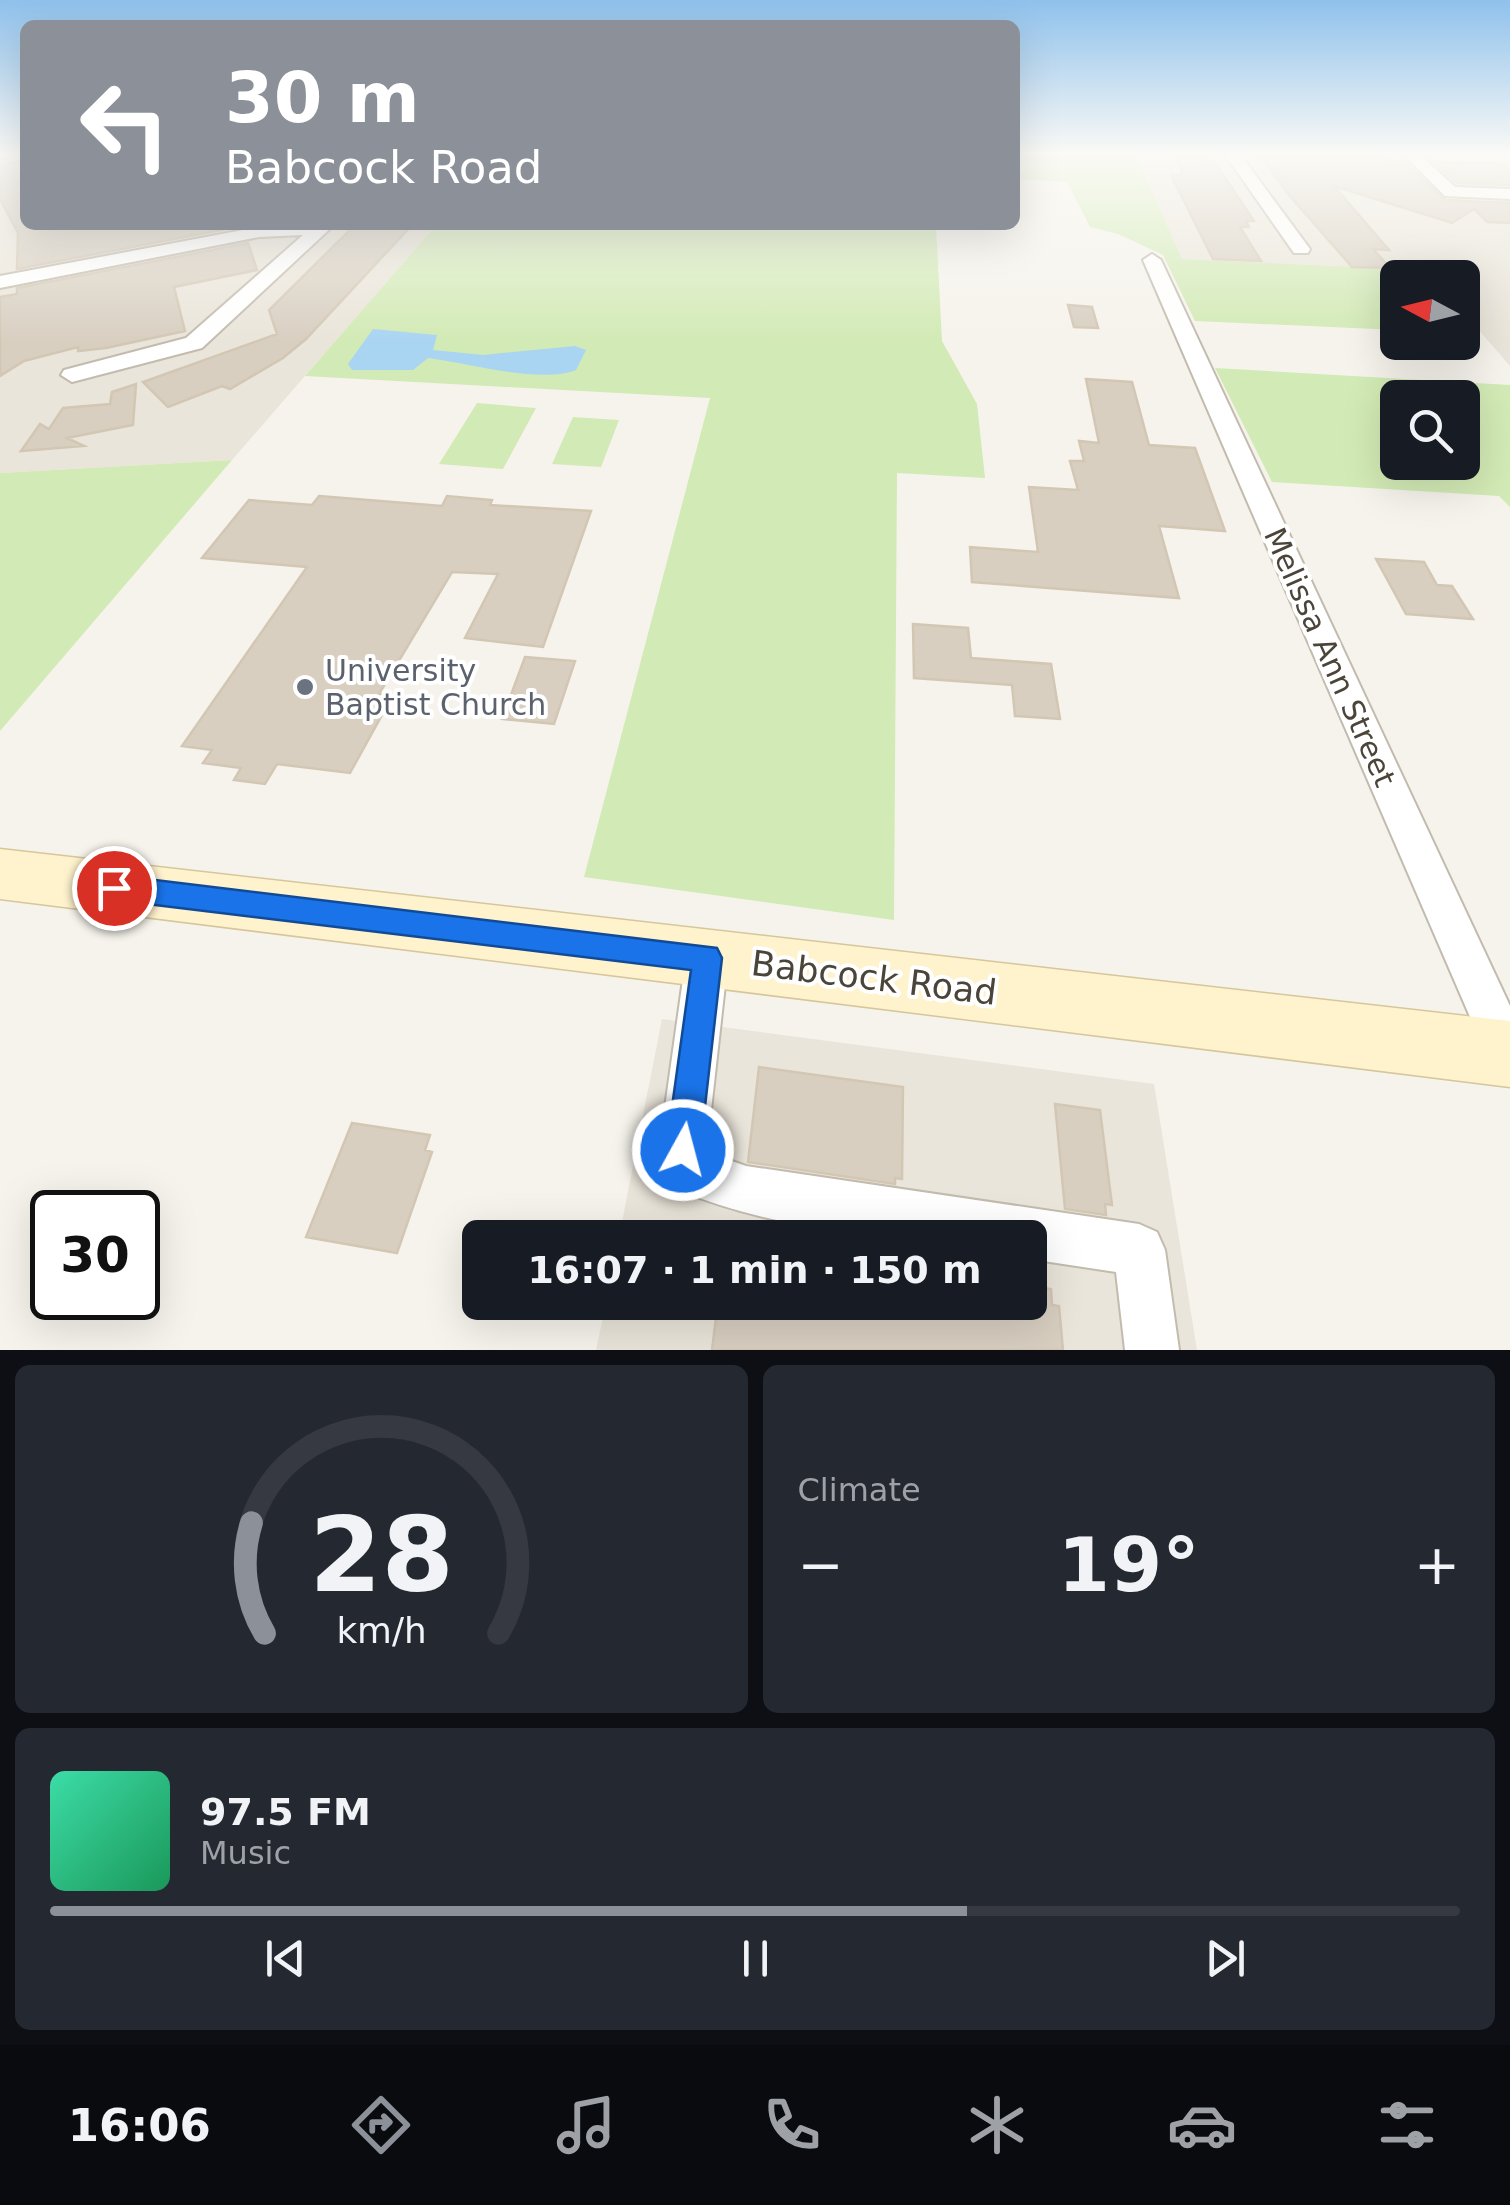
<!DOCTYPE html>
<html lang="en">
<head>
<meta charset="utf-8">
<style>
	:root { --surface:#171b24; --page:#242831; --text:#f1f3f6; --muted:#9ea1a6; --line:#363941; --accent:#8c9099 }
	body { margin:0; font-family:"DejaVu Sans",sans-serif; background:var(--page); color:var(--text); height:100vh; display:flex; flex-direction:column; font-size:38px; white-space:nowrap }
	* { box-sizing:border-box; margin:0 }
	p { font-size:32px; color:var(--muted) }
	.icon { flex:none; width:55px; height:55px; fill:none; stroke:currentColor; stroke-width:2; stroke-linecap:round; stroke-linejoin:round }
	.map { position:relative; height:1350px; overflow:hidden }
	.sheet { display:flex; flex-direction:column; gap:15px; padding:15px; background:#0d0f14; flex:1 }
	.sheet>* { flex:none }
	.hud { position:absolute; left:20px; top:20px; width:1000px; height:210px; border-radius:15px; box-shadow:0 10px 40px #0002; background:#8c9099; color:#fff; overflow:hidden }
	.needle { width:65px; rotate:277deg }
	.controls { position:absolute; left:1380px; top:260px; display:grid; gap:20px }
	.controls a { display:grid; place-items:center; width:100px; height:100px; border-radius:15px; background:var(--surface); box-shadow:0 10px 40px #0002; font-size:50px }
	.speed { position:absolute; left:30px; top:1190px; display:flex; gap:20px; font-size:50px; font-weight:700; text-align:center }
	.speed>* { display:grid; place-content:center; width:130px; height:130px; border-radius:50%; background:var(--surface); box-shadow:0 10px 40px #0002; line-height:1 }
	.speed .limit { border:5px solid #111; border-radius:15px; background:#fff; color:#111 }
	.pin { position:absolute; display:grid; place-items:center; width:85px; height:85px; color:#fff; margin:-42px; border:5px solid #fff; border-radius:50%; box-shadow:0 2px 10px #0007 }
	.me { position:absolute; width:110px; margin:-55px; rotate:7deg; stroke-linejoin:round; filter:drop-shadow(0 0 8px #0008) }
	.turn { display:flex; align-items:center; gap:35px; height:210px; padding:0 40px; font-size:45px }
	.turn .icon { width:130px; height:130px; stroke-width:2.5 }
	.turn b { display:block; font-size:70px; line-height:85px }
	.big { font-size:75px; font-weight:700; line-height:1.1 }
	.sheet .tile { flex:1; display:flex; flex-direction:column; justify-content:center; gap:15px; min-width:0; padding:0 35px; border-radius:15px; background:var(--page) }
	.sheet .dial { align-items:center; gap:0 }
	.dial svg { height:260px; overflow:visible; fill:none; stroke:var(--line); stroke-width:7; stroke-linecap:round; text-anchor:middle }
	.dial text { fill:var(--text); stroke:none }
	.song { display:flex; align-items:center; gap:30px }
	.cover { width:120px; height:120px; border-radius:15px; background:linear-gradient(135deg,hsl(160 70% 55%),hsl(150 70% 35%)) }
	.played { height:10px; border-radius:5px; background:linear-gradient(90deg,var(--accent) 65%,var(--line) 65%) }
	.keys { display:flex; justify-content:space-around; direction:ltr }
	.heat { display:flex; justify-content:space-between; align-items:center; font-size:55px; direction:ltr }
	.sheet .tiles { flex:1; display:grid; gap:15px; grid-template-columns:1fr 1fr }
	.tile:last-child { grid-column:span 2 }
	.trip { position:absolute; left:462px; top:1220px; width:585px; height:100px; border-radius:15px; background:var(--surface); box-shadow:0 10px 40px #0002; font-weight:700; line-height:100px; text-align:center }
	.menu { display:flex; height:160px; justify-content:space-around; align-items:center; background:#090b0e; color:var(--muted) }
	.menu .icon { width:70px; height:70px }
	.menu .selected { color:var(--accent) }
	.menu b { font-size:45px; color:var(--text) }
	.map>svg:first-child { display:block }
	.residential { fill:#eae5da }
	.green { fill:#d2eab5; fill-rule:evenodd }
	.water { fill:#a9d4f2 }
	.building { fill:#d8cfc1; stroke:#d3c7b4; stroke-width:2.5 }
	.lines { fill:none; stroke-linecap:round; stroke-linejoin:round }
	.street-casing { stroke:#c2bbae; stroke-width:4 }
	.secondary-casing { stroke:#d6c79b; stroke-width:3 }
	.street { fill:#fff; fill-rule:evenodd }
	.secondary { fill:#fff3cd; fill-rule:evenodd }
	.route { fill:#1a73e8; stroke:#114b97; stroke-width:2.5 }
	.worship-dot { fill:#6b7280; stroke:#fff; stroke-width:4 }
	.labels { text-anchor:middle; dominant-baseline:central; stroke-width:8; stroke-linejoin:round; paint-order:stroke }
	.street-label { font-size:30px; fill:#4b4439; stroke:#fff }
	.worship-label { font-size:30px; fill:#5b616d; stroke:#fff; text-anchor:start }
	.near-street-label { font-size:35px; fill:#4b4439; stroke:#fff }
</style>
</head>
<body>
<div class="map">
<svg width="1510" height="1350" viewBox="0 0 1510 1350">
	<rect width="100%" height="100%" fill="#f6f3ec"/>
	<path class="residential" d="M0,153H25V225H436L232,460L0,473Z
		M1135,153H1510V366L1463,312L1462,278L1432,277L1424,270L1182,259Z
		M662,1019L1154,1084L1197,1350H596L606,1303L1030,1302V1238L619,1237Z"/>
	<path class="green" d="M1015,153H1135L1182,259L1425,270L1432,277L1398,278L1397,330L1195,321L1163,255L1118,234L1090,227L1067,182L1015,179Z
		M436,225H936L942,341L977,404L985,478L897,473L894,920L584,877L710,398L305,376Z
		M1215,368L1510,385V507L1499,496L1272,482ZM1398,398H1462V462H1398Z
		M477,403L536,408L503,469L439,464Z
		M573,417L619,420L601,467L552,464Z
		M232,460L0,731V473Z"/>
	<path class="water" d="M373,329L437,335L433,350L483,355L575,346L586,350L576,370C540,384 468,363 428,358L413,370H352L348,364Z"/>
	<path class="building" d="M1174,153H1200L1205,160L1214,161L1254,221H1246L1249,227H1240L1261,261L1213,259L1171,175H1183Z
		M1258,153H1379L1388,162H1405L1445,200L1510,203V223L1487,222L1474,209L1452,223L1334,186L1389,250L1373,249L1390,268L1352,267L1289,195Z
		M25,160V225L242,226L17,269L18,233L0,199V165Z
		M1433,162L1502,163L1510,172V185L1457,183Z
		M355,225H412L306,339L283,358L230,389L222,386L168,407L143,382L277,334L269,310Z
		M248,243L257,270L174,287L185,331L106,348L78,351V347L24,361L0,376V297L17,294V288Z
		M1068,305L1092,307L1098,328L1074,327Z
		M1086,379L1132,382L1149,445L1195,448L1225,531L1159,526L1179,598L972,582L970,547L1038,552L1029,487L1078,490L1070,461H1084L1079,441L1099,443Z
		M136,384L133,425L67,438L84,446L21,451L40,424L49,429L63,408L110,404L112,392Z
		M319,496L442,506L447,496L492,500L490,505L591,511L543,647L465,638L498,574L452,572L379,694L393,695L350,773L277,764L265,784L234,780L241,768L203,763L212,750L182,746L307,567L202,558L249,500L312,505Z
		M1376,559L1424,562L1437,585L1452,586L1473,619L1406,614Z
		M913,624L968,628L971,658L1051,664L1060,719L1015,716L1012,685L914,678Z
		M525,657L575,661L554,724L502,719Z
		M759,1067L903,1087L902,1179L895,1178V1184L748,1162Z
		M1055,1104L1100,1110L1112,1205L1105,1204L1106,1215L1065,1209Z
		M352,1123L430,1135L425,1150L432,1152L397,1253L306,1237Z
		M1030,1286L1051,1289L1052,1305L1059,1306L1063,1350H712L718,1302H1030Z"/>
	<g class="lines">
		<g class="street-casing">
			<path id="street" d="M0,153H14L0,159Z
				M1224,153H1239L1310,249L1308,253H1294Z
				M1402,153H1418L1455,187L1510,189V199L1445,196Z
				M334,225L202,348L72,382L61,375L64,370L186,338L303,235L259,237L0,288V276L259,227Z
				M1152,254L1161,260L1510,1006V1076L1493,1070L1143,260Z
				M707,938L722,944L728,958L707,1146L712,1154L746,1166L1139,1224L1157,1232L1165,1250L1179,1350H1125L1116,1272L1030,1259V1238C909,1238 792,1237 679,1190L659,1150L686,958L692,944Z"/>
		</g>
		<g class="secondary-casing">
			<path id="secondary" d="M0,849L1510,1021V1087L0,899Z"/>
		</g>
		<use href="#street" class="street"/>
		<use href="#secondary" class="secondary"/>
	</g>
	<linearGradient id="sky" x2="0" y2="1"><stop stop-color="#8fc1ec"/><stop offset="0.45" stop-color="#fbfaf6"/><stop offset="1" stop-color="#fbfaf6" stop-opacity="0"/></linearGradient>
	<rect width="1510" height="342" fill="url(#sky)"/>
	<path class="route" d="M114,875L717,948L722,958L700,1150L695,1162L683,1167L671,1162L666,1150L691,970L114,900L104,896L100,888L104,879Z"/>
	<circle class="worship-dot" cx="305" cy="687" r="10"/>
	<g class="labels">
		<g class="street-label">
			<text transform="translate(1330 657) rotate(66)">Melissa Ann Street</text>
		</g>
		<g class="worship-label">
			<text x="325" y="670">University<tspan x="325" dy="34">Baptist Church</tspan></text>
		</g>
		<g class="near-street-label">
			<text transform="translate(874 978) rotate(7)">Babcock Road</text>
		</g>
	</g>
</svg>
<div class="controls">
<a><svg class="needle" viewBox="-14 -14 28 28"><path d="M0-13l5 13h-10z" fill="#e53935"/><path d="M0 13l5-13h-10z" fill="#9ea1a6"/></svg></a>
<a><svg class="icon" aria-label="search" viewBox="0 0 24 24"><circle cx="10" cy="10" r="6"/><path d="M15 15l6 6"/></svg></a>
</div>
<div class="speed"><div class="limit">30</div></div>
<div class="pin" style="left:114px;top:888px;background:#d93025"><svg class="icon" aria-label="arrive" viewBox="0 0 24 24"><path d="M6 21V4h12l-3 4 3 4H6"/></svg></div>
<svg class="me" style="left:683px;top:1150px" viewBox="-20 -20 40 40"><circle r="17" fill="#1a73e8" stroke="#fff" stroke-width="3"/><path d="M0-11L8 9 0 5-8 9z" fill="#fff"/></svg>
<div class="trip">16:07 · 1 min · 150 m</div>
<div class="hud">
<div class="turn"><svg class="icon" aria-label="left" viewBox="0 0 24 24"><path d="M17 20v-9H6M10 6l-5 5 5 5"/></svg><div><b>30 m</b>Babcock Road</div></div>
</div>
</div>
<section class="sheet">
<div class="tiles">
<div class="tile dial"><svg viewBox="0 0 100 80">
<path d="M14 69A42 42 0 1 1 86 69"/>
<path d="M14 69A42 42 0 0 1 10 35" stroke="#8c9099"/>
<text x="50" y="56" font-size="32" font-weight="700">28</text>
<text x="50" y="72" font-size="11">km/h</text>
</svg></div>
<div class="tile"><p>Climate</p>
<div class="heat"><a>−</a><b class="big">19°</b><a>+</a></div>
</div>
<div class="tile">
<div class="song"><i class="cover"></i><div><b>97.5 FM</b><p>Music</p></div></div>
<div class="played"></div>
<div class="keys"><svg class="icon" aria-label="previous" viewBox="0 0 24 24"><path d="M18 5L8 12l10 7zM5 5v14"/></svg><svg class="icon" aria-label="pause" viewBox="0 0 24 24"><path d="M8 5v14M16 5v14"/></svg><svg class="icon" aria-label="next" viewBox="0 0 24 24"><path d="M6 5l10 7-10 7zM19 5v14"/></svg></div>
</div>
</div>
</section>
<nav class="menu">
<b>16:06</b>
<svg class="icon selected" aria-label="directions" viewBox="0 0 24 24"><path d="M12 3l9 9-9 9-9-9zM9 14v-3h6M13 9l2 2-2 2"/></svg>
<svg class="icon" aria-label="music" viewBox="0 0 24 24"><path d="M9 18V5l10-2v13"/><circle cx="6" cy="18" r="3"/><circle cx="16" cy="16" r="3"/></svg>
<svg class="icon" aria-label="phone" viewBox="0 0 24 24"><path d="M5 4h4l2 5-3 2q2 4 5 5l2-3 5 2v4C11 20 4 13 5 4z"/></svg>
<svg class="icon" aria-label="climate" viewBox="0 0 24 24"><path d="M12 3v18M4 7l16 10M4 17L20 7"/></svg>
<svg class="icon" aria-label="car" viewBox="0 0 24 24"><path d="M5 17H2v-5l4-1 3-4h7l3 4 3 1v5h-3M9 17h6M6 11h13"/><circle cx="7" cy="17" r="2"/><circle cx="17" cy="17" r="2"/></svg>
<svg class="icon" aria-label="filters" viewBox="0 0 24 24"><path d="M4 7h16M4 17h16"/><circle cx="9" cy="7" r="2"/><circle cx="15" cy="17" r="2"/></svg>
</nav>
</body>
</html>
